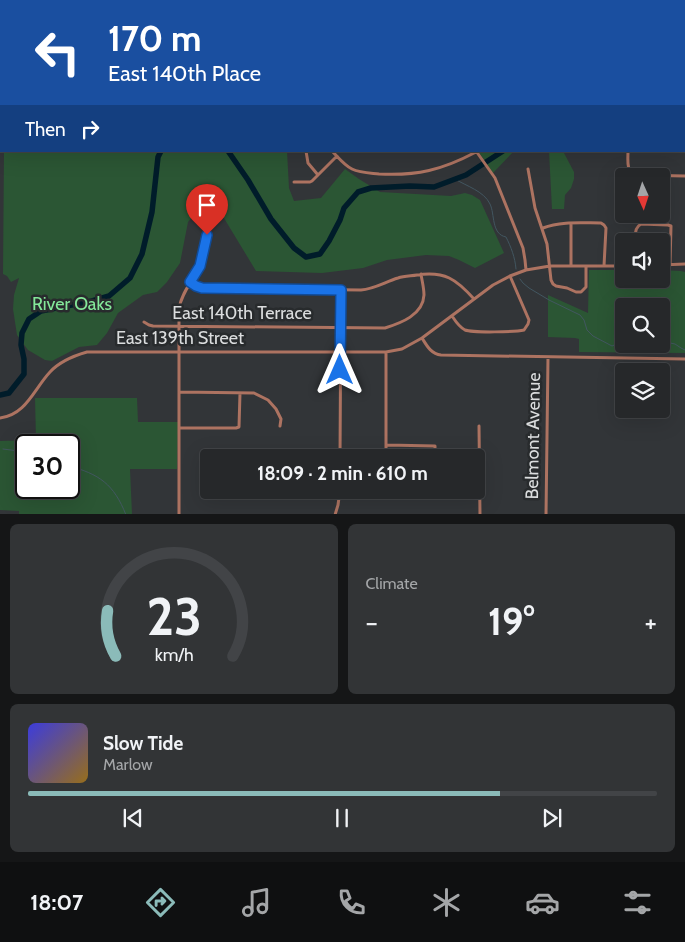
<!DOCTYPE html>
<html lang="en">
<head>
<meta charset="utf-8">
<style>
	:root { --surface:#26282a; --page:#323436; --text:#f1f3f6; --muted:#a4a6a8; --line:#424447; --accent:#8bbbb9 }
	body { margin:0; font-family:Cabin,sans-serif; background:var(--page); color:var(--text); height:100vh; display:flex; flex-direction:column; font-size:19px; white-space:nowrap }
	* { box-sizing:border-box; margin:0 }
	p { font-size:16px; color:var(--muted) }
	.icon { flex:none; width:28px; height:28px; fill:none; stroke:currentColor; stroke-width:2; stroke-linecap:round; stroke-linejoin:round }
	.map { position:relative; height:514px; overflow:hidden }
	.panel { display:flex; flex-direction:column; gap:10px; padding:10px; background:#151617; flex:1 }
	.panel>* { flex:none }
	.banner { position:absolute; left:0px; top:0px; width:685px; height:152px; box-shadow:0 5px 20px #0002,0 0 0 1px var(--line); background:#1a4fa0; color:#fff; overflow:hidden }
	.needle { width:32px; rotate:177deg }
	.tools { position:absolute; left:615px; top:168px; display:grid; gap:10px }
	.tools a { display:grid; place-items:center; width:55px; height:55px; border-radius:5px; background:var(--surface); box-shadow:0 5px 20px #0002,0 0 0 1px var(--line); font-size:25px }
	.speed { position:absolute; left:15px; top:434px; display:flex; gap:10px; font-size:25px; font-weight:700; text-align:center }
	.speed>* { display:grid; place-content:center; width:65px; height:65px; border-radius:50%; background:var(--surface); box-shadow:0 5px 20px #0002,0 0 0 1px var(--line); line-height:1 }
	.speed .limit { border:2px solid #111; border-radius:8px; background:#fff; color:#111 }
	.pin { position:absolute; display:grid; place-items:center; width:42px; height:42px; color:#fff; margin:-51px -21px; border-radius:50% 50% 50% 0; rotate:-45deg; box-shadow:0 0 5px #0007 }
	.pin .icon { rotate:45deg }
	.me { position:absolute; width:55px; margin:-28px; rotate:0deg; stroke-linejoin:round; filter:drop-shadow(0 0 4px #0008) }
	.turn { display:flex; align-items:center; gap:18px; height:105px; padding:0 25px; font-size:22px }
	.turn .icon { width:65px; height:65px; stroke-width:2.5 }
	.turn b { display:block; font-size:35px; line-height:42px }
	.then { display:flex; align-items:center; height:48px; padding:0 25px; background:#0003; gap:10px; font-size:19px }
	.big { font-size:38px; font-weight:700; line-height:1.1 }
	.panel .card { flex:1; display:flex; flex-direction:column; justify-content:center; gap:8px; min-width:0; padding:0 18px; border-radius:8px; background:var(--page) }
	.panel .dial { align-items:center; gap:0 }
	.dial svg { height:130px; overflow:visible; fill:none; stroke:var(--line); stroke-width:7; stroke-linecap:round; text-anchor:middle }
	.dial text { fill:var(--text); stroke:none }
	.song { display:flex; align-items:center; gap:15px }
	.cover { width:60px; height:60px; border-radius:8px; background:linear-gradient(135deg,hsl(240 70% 55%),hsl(40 70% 35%)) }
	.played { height:5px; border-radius:2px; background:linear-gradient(90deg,var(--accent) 75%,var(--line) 75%) }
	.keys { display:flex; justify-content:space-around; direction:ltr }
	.heat { display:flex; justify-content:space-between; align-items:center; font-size:28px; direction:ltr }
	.panel .tiles { flex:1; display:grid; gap:10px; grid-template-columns:1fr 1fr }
	.card:last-child { grid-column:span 2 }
	.trip { position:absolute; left:200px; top:449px; width:285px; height:50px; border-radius:5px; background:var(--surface); box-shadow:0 5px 20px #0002,0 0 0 1px var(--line); font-weight:700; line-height:50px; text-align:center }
	.tab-bar { display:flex; height:80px; justify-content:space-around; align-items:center; background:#0f1011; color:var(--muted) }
	.tab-bar .icon { width:35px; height:35px }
	.tab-bar .active { color:var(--accent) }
	.tab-bar b { font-size:22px; color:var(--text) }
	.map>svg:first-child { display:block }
	.green { fill:#2b5634; fill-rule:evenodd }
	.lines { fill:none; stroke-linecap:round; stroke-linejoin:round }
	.stream { stroke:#425660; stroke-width:1 }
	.river { stroke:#001c2a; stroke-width:5.5 }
	.minor { stroke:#ad7361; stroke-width:3 }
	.route-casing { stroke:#114b97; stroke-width:12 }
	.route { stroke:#1a73e8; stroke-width:9 }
	.labels { text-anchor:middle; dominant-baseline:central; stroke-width:5; stroke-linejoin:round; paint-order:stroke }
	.park-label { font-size:18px; fill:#84e899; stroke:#282b2d }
	.street-label { font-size:18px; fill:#dbddde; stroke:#282b2d }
</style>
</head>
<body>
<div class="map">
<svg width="685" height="515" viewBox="0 0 685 515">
	<rect width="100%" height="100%" fill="#323538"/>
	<path class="green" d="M314,0H562V1H314Z
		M4,151H287L289,188L294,201L321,198L345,169L359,179L380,192L451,196L465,193L472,195L480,200L504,253L475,268L459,260L449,256L426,255L387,260L363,268L322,273L256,271L213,200L199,201L198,210L188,222L180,263L167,282L157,292L143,295L118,313L107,333L97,345L79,347L52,361L45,360L28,350L17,335L13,309L14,295L19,278L11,282L7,276L3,274Z
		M478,151H514L493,173Z
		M549,151H567L564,153L574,172V179L571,188L565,195L564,209H552Z
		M589,270H624V279H661V270L681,271L685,272V353L579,352V339L575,338L548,337V295L588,313ZM624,306H661V344H624Z
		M35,398H137L138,422H178L177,469H130L132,514L19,515V511L0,510V441L36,440ZM26,445H69V488H26Z"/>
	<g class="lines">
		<path class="stream" d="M455,179C466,186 484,191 490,204C495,214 491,234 506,237C511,247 515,257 516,269
			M520,279L523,283L529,288L549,300L580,315L584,320L587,330L593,336L612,346L619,343L624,339
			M661,341L675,344L681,348L685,350
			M3,449L26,452
			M69,466C99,474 114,484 126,515"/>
		<path class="river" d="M553,0L554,1
			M228,151L248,180L271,219L294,248L306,257L320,254L329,241L340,220L344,208L358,192L371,188L410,186L434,187L466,175L503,151
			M0,395L9,393L24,374V359L21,345L22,333L29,319L41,311L92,301L109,296L130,278L142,254L152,212L158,157L161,151"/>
		<path class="minor" d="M299,0V1
			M116,1V0
			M339,1V0
			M684,21H685
			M684,42L685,41
			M684,75H685
			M684,96H685
			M0,127H1
			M684,140L685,143
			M306,151L308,163L318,175
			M332,151C338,157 344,165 352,169C360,173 370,173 379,174C417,176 442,170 476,152
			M476,151L495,178L523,248L525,260L526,270
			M628,151C628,161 626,170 635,175L685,176
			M528,169L535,208L547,244L551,280L553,284L556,286L567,288L576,292H581L586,287V266
			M294,182H310L312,181L337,156
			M543,228C560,221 582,223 601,223L604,225L606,228L604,266
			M635,241C636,234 634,228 641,224L668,225L671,226L670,265
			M661,265L685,264
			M571,266V223
			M190,282L196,286L202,288L361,290C374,289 385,282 398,278C404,276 411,276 417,275C445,271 456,279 474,299
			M452,316C456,322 459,327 465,330C473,333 516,332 524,330L528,324L529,320L510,276
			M144,322L149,325L153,326L385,328C401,323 423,315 424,295C424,288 422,281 421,274
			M422,338C427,346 431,354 441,355L685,359
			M386,352V458
			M179,392L254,393L268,400L276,409L281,419L280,426
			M0,418C26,415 34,389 50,372C60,361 73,356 87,352H386L402,349L422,338L493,285L510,276L526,270L550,266H624
			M479,426L480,515
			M179,428H236L239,427L240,393
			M387,445L435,446V458
			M340,458L341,290
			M386,495L387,490
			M179,515V308C183,289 193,282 200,266C204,256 205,245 207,235
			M335,515L338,505L340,490
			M546,515L548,357"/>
	</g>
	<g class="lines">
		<g class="route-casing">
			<path id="route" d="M207,235L200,266L190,282L196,286L202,288L341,290L340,370"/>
		</g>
		<use href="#route" class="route"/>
	</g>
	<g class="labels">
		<g class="park-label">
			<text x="72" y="304">River Oaks</text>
		</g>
		<g class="street-label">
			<text x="242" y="313">East 140th Terrace</text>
			<text x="180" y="338">East 139th Street</text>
			<text transform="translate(533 436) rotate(-89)">Belmont Avenue</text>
		</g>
	</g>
</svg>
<div class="tools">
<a><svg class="needle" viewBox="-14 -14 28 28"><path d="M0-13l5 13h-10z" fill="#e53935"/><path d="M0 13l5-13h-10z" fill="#a4a6a8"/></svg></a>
<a><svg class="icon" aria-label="sound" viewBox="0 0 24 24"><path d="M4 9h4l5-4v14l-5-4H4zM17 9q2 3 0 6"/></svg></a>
<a><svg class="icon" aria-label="search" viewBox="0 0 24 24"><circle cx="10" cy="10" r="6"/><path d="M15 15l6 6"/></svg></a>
<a><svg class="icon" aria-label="layers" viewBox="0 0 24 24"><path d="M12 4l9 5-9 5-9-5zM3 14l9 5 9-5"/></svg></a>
</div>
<div class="speed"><div class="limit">30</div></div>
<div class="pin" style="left:207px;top:235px;background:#d93025"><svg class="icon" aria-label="arrive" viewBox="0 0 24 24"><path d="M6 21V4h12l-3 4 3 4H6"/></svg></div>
<svg class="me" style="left:340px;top:370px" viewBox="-20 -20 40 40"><path d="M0-17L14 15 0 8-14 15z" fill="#1a73e8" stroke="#fff" stroke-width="4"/></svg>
<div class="trip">18:09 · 2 min · 610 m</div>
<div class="banner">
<div class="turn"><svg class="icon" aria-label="left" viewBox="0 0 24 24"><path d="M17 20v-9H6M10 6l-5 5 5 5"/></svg><div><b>170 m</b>East 140th Place</div></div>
<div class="then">Then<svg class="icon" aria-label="right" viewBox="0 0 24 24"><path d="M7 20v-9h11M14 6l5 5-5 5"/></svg></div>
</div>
</div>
<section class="panel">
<div class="tiles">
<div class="card dial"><svg viewBox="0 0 100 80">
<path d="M14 69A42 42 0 1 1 86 69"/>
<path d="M14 69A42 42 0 0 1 9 41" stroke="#8bbbb9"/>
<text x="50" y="56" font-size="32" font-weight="700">23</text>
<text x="50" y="72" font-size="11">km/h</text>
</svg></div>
<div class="card"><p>Climate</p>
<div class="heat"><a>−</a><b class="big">19°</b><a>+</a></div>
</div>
<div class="card">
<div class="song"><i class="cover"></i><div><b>Slow Tide</b><p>Marlow</p></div></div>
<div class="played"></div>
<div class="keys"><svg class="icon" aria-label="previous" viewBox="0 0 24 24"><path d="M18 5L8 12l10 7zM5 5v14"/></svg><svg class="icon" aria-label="pause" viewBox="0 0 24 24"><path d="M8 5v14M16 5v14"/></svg><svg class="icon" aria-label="next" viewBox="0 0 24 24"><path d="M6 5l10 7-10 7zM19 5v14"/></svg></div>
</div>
</div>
</section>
<nav class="tab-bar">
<b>18:07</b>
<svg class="icon active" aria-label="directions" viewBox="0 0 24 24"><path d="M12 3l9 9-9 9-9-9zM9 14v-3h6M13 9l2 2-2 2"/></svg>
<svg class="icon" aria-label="music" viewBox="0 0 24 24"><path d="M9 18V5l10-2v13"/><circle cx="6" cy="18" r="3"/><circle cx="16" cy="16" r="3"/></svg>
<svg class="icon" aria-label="phone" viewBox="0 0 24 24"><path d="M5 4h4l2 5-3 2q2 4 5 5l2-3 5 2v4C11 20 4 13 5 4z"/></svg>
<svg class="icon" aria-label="climate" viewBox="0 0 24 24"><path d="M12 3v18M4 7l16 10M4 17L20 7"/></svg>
<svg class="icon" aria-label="car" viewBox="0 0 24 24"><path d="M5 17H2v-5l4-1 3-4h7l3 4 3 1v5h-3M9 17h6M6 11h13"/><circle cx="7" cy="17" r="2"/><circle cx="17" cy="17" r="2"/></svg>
<svg class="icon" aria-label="filters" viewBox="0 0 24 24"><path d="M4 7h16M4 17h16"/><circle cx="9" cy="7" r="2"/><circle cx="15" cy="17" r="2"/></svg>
</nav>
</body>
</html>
